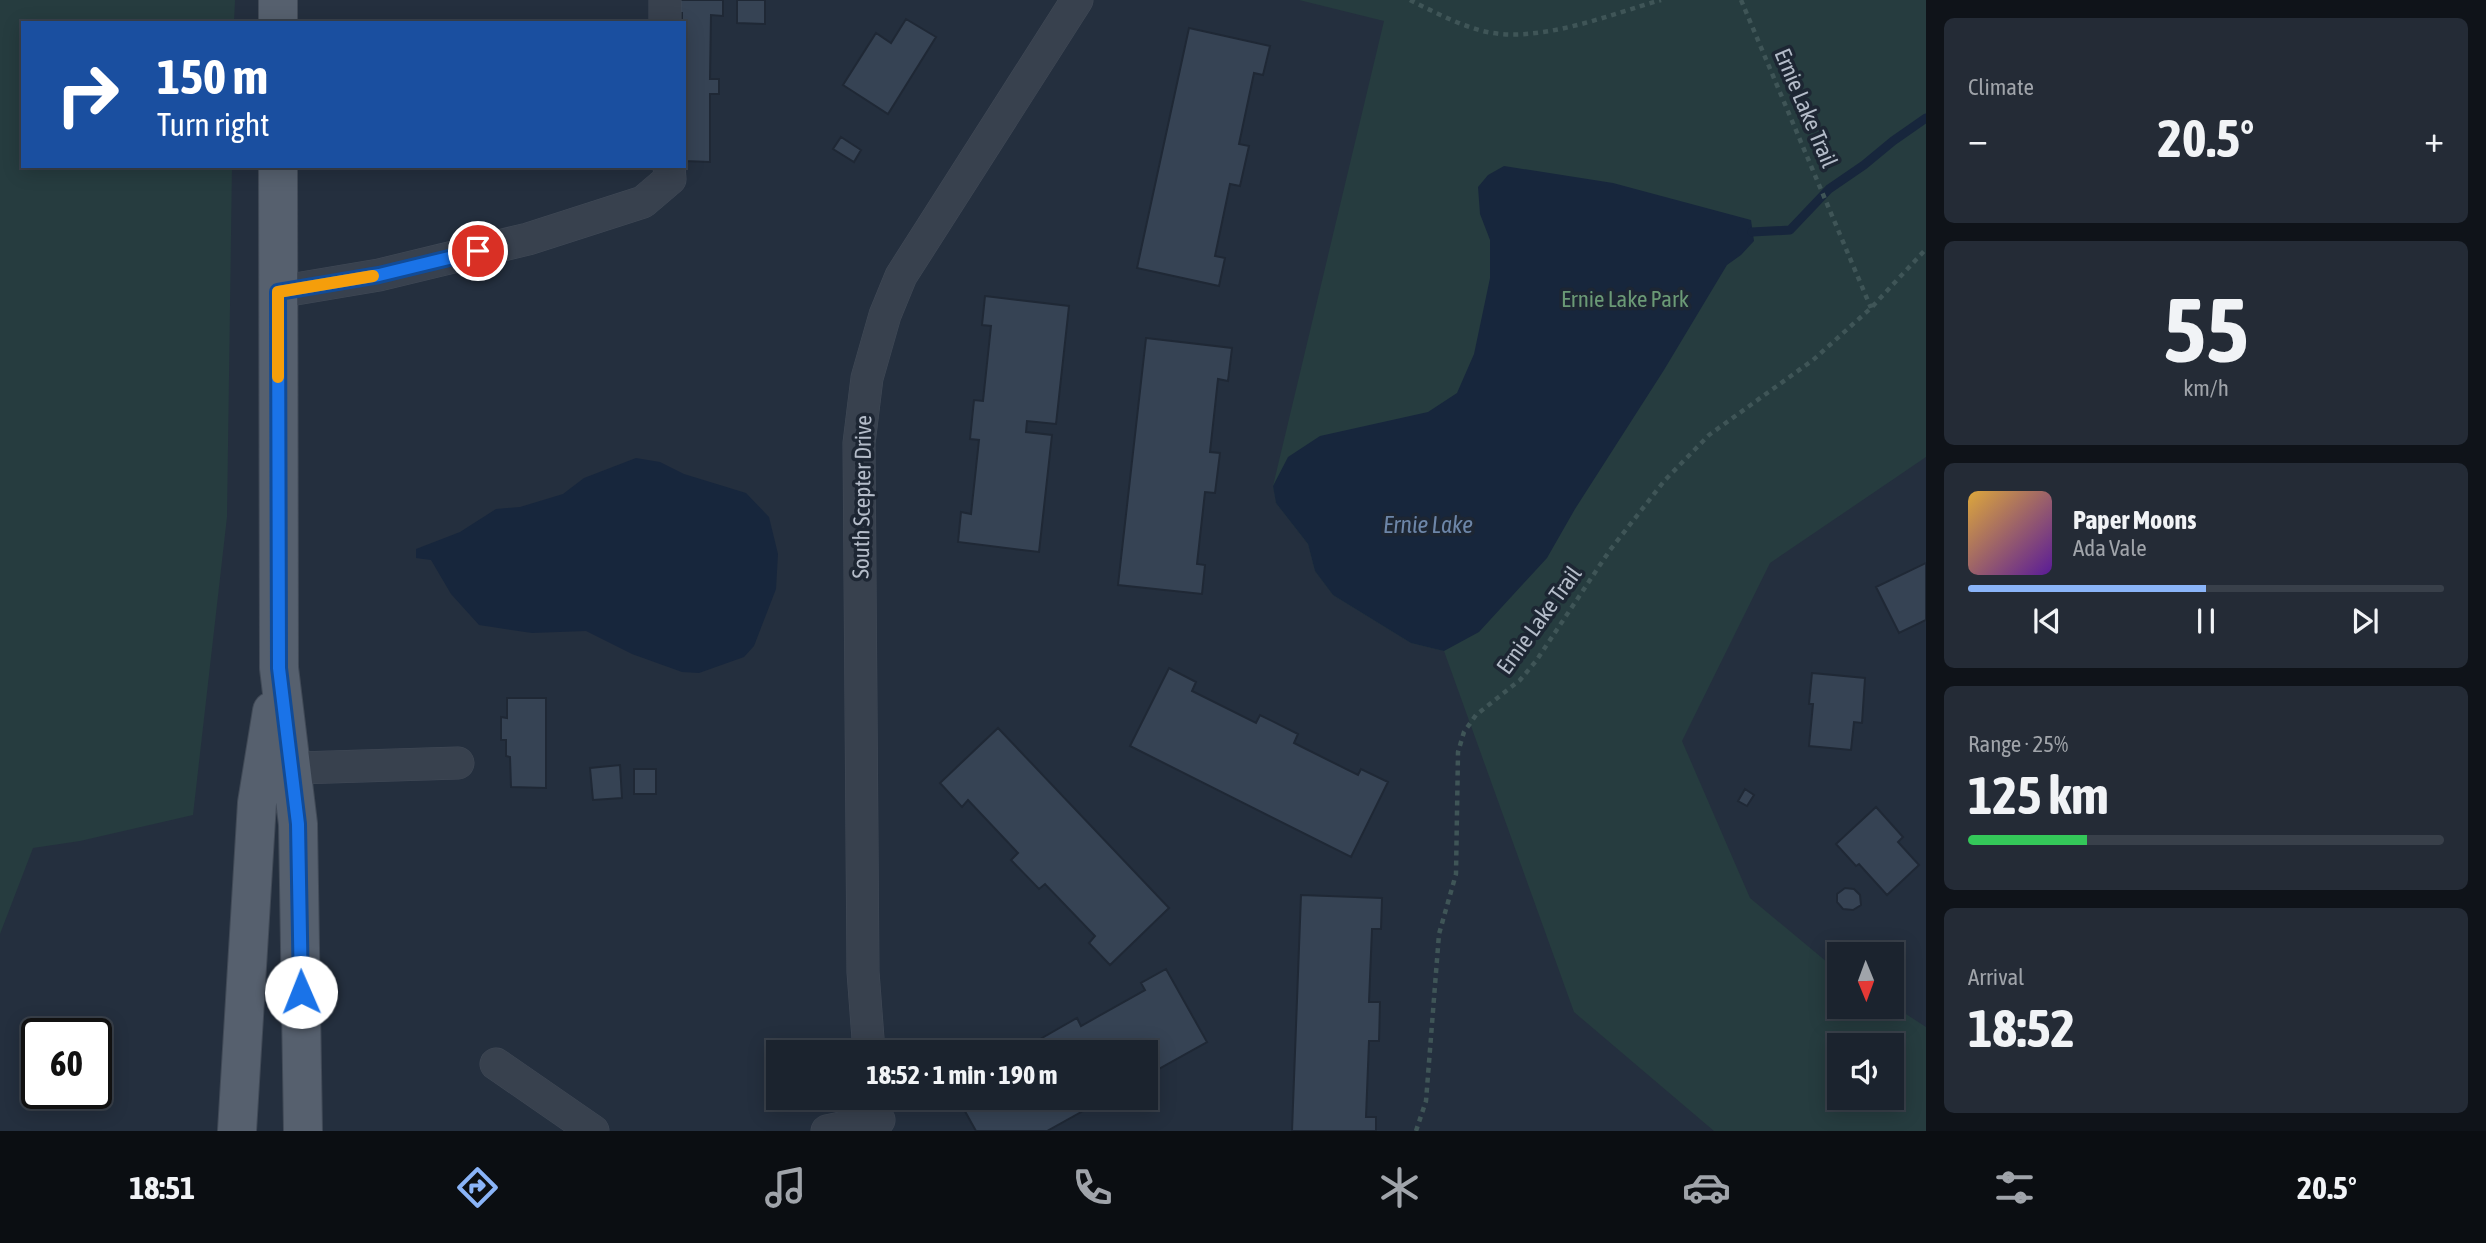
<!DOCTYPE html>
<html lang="en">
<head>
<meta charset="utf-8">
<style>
	:root { --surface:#1b232e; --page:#242b36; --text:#f1f3f6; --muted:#a0a4aa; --line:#39404a; --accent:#8ab4f8 }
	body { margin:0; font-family:"Asap Condensed",sans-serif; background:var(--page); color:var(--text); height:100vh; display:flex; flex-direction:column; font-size:26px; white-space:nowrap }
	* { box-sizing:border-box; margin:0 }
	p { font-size:23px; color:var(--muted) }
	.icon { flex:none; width:38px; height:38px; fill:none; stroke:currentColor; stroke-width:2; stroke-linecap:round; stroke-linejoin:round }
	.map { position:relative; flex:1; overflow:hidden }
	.panel { display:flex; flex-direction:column; gap:18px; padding:18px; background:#0f1319; width:560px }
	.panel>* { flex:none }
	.top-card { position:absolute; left:21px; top:21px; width:665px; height:147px; border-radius:0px; box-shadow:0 4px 18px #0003,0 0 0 2px var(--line); background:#1a4fa0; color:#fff; overflow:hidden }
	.needle { width:46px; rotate:179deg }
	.fabs { position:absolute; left:1827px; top:942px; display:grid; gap:14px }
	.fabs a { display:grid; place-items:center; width:77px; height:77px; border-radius:0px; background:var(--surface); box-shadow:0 4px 18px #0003,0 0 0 2px var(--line); font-size:35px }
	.speed { position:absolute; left:21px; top:1018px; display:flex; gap:14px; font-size:35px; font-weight:700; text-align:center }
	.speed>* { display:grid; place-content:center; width:91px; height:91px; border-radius:50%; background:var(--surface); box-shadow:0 4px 18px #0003,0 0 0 2px var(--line); line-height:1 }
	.speed .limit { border:4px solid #111; border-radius:10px; background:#fff; color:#111 }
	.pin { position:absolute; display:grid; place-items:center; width:60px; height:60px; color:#fff; margin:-30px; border:4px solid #fff; border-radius:50%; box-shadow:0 2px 7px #0007 }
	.me { position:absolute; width:77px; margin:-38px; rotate:359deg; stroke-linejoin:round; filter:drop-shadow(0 0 5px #0008) }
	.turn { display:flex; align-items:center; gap:24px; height:147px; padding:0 21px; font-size:32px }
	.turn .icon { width:91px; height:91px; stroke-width:2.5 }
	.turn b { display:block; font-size:49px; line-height:60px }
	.big { font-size:52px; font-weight:700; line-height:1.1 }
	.panel .widget { flex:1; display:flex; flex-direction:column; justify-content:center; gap:10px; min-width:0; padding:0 24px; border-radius:10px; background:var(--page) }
	.panel .dial { align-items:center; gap:0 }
	.dial b { font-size:91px; line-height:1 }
	.song { display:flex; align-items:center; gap:21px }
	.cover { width:84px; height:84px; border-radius:10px; background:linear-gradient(135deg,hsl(40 70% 55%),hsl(270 70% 35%)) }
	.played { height:7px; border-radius:4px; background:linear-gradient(90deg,var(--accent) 50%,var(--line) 50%) }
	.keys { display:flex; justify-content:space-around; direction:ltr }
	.heat { display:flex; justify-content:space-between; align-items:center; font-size:38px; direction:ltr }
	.charge { height:10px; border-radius:5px; background:linear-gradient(90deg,#34c759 25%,var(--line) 0) }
	.trip { position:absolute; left:766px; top:1040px; width:392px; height:70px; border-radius:0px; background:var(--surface); box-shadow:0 4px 18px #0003,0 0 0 2px var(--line); font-weight:700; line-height:70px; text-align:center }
	.tabs { display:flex; height:112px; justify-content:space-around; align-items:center; background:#0b0e12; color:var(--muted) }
	.tabs .icon { width:49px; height:49px }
	.tabs .current { color:var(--accent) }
	.tabs b { font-size:32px; color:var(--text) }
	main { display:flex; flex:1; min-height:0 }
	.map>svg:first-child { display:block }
	.green { fill:#263c3f; fill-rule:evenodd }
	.water { fill:#17263c }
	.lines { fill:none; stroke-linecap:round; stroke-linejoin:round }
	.stream { stroke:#17263c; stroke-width:9 }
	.building { fill:#364354; stroke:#1f2835; stroke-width:2 }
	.minor-casing { stroke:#414a57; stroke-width:33 }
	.major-casing { stroke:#414a57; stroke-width:40 }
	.path { stroke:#3f5557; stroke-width:4.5; stroke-dasharray:5 5; stroke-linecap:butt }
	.minor { stroke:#38414e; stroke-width:32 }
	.major { stroke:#56606e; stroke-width:38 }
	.route-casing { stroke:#114b97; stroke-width:18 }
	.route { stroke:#1a73e8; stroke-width:12 }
	.slow { stroke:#f59e0b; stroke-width:12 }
	.labels { text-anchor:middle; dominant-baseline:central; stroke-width:7; stroke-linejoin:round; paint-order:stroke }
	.street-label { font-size:23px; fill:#b4bcc9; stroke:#1d2633 }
	.park-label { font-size:23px; fill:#6b9a76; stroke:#1d2633 }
	.water-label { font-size:24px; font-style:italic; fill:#6d86a8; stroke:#1d2633 }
</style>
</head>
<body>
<main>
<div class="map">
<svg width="1926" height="1131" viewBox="0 0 1926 1131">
	<rect width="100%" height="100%" fill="#242f3e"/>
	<path class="green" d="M0,0H235L234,23H23V166H232L227,517L193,815L80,841L33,848L0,934Z
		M1299,0H1926V457L1770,563L1682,741L1750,898L1839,972V1006L1892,1005L1926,1027V1131H1714L1574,1012L1444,651L1411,643L1333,595L1315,571L1308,544L1276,503L1273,486L1384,21ZM1839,1045H1892V1097H1839Z"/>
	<path class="water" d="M1504,166L1613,183L1751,220L1754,241L1741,255L1727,265L1664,370L1575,509L1547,558L1479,632L1444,651L1411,643L1333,595L1315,571L1308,544L1276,503L1273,486L1288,457L1320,436L1428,412L1457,393L1474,354L1490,278V240L1480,214L1478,187L1488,175Z
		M636,458L660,462L684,474L746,493L769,517L778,554L776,589L754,646L744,657L699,673L682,672L632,654L586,631L532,633L479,625L451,594L431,560L416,558V549L460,532L496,509L520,507L563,494L584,478Z"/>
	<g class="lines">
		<path class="stream" d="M1752,232L1790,230L1829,189L1864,165L1893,141L1926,118"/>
	</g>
	<path class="building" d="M675,0H723V16L711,15L710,79H719V94H710V162L684,161V23H682V13H675Z
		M737,0H765V24L737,23Z
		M906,19L936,37L888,114L843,85L876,33L891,43Z
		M1189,28L1270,46L1263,75L1254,73L1239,144L1249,146L1240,186L1230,184L1215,256L1225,258L1219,286L1137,268Z
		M841,137L861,150L854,162L833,149Z
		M985,296L1069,306L1056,424L1027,421L1026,432L1052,435L1039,552L958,542L961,512L971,514L979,440L970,439L974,400L983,401L991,326L982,325Z
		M1146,338L1232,348L1228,381L1218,379L1210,452L1220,453L1215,493L1205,492L1197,564L1205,565L1202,594L1118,585Z
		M1926,563V620L1899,633L1876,587Z
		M1169,668L1196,682L1192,691L1256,723L1260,715L1298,734L1294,743L1358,775L1361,769L1388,782L1351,857L1130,746Z
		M1812,673L1865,678L1862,723L1854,722L1851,750L1809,746L1813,704H1809Z
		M507,698H546V788L511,787L510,757L506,756V740H501V717L507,718Z
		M998,728L1169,908L1110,965L1089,943L1095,936L1045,884L1039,889L1011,860L1018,853L968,800L962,807L940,783Z
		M620,765L622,798L593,800L590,768Z
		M634,769H656V794H634Z
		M1745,789L1754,795L1747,806L1738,801Z
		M1876,807L1903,837L1898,842L1919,865L1887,895L1859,864L1856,866L1836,844Z
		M1845,888L1854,889L1860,895L1861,905L1853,910L1843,909L1837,902V894Z
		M1301,895L1382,898L1381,929H1372L1369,1002H1380L1379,1041H1369L1366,1117H1376V1131H1292Z
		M1166,969L1207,1042L1146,1076V1052H1036L1047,1046L1042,1038L1077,1018L1081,1026L1145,990L1141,983Z
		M957,1097H1108L1047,1131H976Z"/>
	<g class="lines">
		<g class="minor-casing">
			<path id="minor" d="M665,0V23
				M278,292L379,275L528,239L643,202L670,179L669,166
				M267,769L458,763
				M869,1052L863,972L859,443L867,378L885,315L901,276L1077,0
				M496,1064L593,1131
				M827,1131L879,1120"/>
		</g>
		<g class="major-casing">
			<path id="major" d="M278,0V23
				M278,166L279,668L298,824L303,1131
				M237,1131L257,803L272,711"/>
		</g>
		<path class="path" d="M1410,0C1432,11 1455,23 1479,30C1534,46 1608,15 1661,0
			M1741,0L1871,308
			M1416,1131L1426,1101L1439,934L1456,874L1458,752L1464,732L1476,715L1520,680L1536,661L1610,550L1665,480L1709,435L1813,360L1871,308L1926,249"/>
		<use href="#minor" class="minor"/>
		<use href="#major" class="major"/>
	</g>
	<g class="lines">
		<g class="route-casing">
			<path id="route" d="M301,992L298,824L279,668L278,292L379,275L478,251"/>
		</g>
		<use href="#route" class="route"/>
		<path class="slow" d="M278,377V292L373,276"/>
	</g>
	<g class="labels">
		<g class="street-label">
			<text transform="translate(1806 108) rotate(67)">Ernie Lake Trail</text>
			<text transform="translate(862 497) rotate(-89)">South Scepter Drive</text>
			<text transform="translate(1539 620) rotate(-54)">Ernie Lake Trail</text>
		</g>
		<g class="park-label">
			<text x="1625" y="299">Ernie Lake Park</text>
		</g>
		<g class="water-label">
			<text x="1428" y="524">Ernie Lake</text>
		</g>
	</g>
</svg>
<div class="fabs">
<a><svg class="needle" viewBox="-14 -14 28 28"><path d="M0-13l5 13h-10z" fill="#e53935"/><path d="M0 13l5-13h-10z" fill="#a0a4aa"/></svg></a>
<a><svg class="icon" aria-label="sound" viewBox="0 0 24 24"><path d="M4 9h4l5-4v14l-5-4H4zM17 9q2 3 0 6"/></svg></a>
</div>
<div class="speed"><div class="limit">60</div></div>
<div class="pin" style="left:478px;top:251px;background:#d93025"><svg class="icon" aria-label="arrive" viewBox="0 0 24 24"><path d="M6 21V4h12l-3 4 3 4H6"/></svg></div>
<svg class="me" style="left:301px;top:992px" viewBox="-20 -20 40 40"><circle r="19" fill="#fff"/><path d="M0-13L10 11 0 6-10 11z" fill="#1a73e8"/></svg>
<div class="trip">18:52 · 1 min · 190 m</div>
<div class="top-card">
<div class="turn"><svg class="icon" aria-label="right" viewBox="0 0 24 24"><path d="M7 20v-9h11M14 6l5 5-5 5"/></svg><div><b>150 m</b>Turn right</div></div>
</div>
</div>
<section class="panel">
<div class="widget"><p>Climate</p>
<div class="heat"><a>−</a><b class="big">20.5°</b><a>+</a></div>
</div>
<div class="widget dial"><b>55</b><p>km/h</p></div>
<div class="widget">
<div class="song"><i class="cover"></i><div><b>Paper Moons</b><p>Ada Vale</p></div></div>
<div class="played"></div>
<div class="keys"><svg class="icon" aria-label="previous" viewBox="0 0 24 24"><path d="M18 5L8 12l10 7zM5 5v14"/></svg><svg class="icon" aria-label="pause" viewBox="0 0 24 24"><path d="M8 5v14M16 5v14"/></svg><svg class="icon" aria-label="next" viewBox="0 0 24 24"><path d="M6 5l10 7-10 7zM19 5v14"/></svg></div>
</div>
<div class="widget"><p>Range · 25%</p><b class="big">125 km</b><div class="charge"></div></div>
<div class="widget"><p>Arrival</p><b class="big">18:52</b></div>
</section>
</main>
<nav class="tabs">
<b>18:51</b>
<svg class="icon current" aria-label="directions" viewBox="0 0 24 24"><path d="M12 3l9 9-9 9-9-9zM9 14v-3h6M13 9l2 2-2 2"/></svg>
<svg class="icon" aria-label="music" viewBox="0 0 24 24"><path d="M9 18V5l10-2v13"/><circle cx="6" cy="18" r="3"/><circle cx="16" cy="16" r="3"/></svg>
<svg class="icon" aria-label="phone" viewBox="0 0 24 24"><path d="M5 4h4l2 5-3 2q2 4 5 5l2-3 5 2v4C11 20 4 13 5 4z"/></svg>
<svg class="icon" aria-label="climate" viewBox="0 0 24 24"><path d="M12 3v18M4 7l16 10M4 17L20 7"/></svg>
<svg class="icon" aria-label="car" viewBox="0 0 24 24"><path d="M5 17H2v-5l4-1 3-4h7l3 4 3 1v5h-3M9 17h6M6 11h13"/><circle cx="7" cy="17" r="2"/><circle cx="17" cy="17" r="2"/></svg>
<svg class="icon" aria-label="filters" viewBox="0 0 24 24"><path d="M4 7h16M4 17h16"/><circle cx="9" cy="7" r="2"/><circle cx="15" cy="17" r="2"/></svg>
<b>20.5°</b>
</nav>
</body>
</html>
